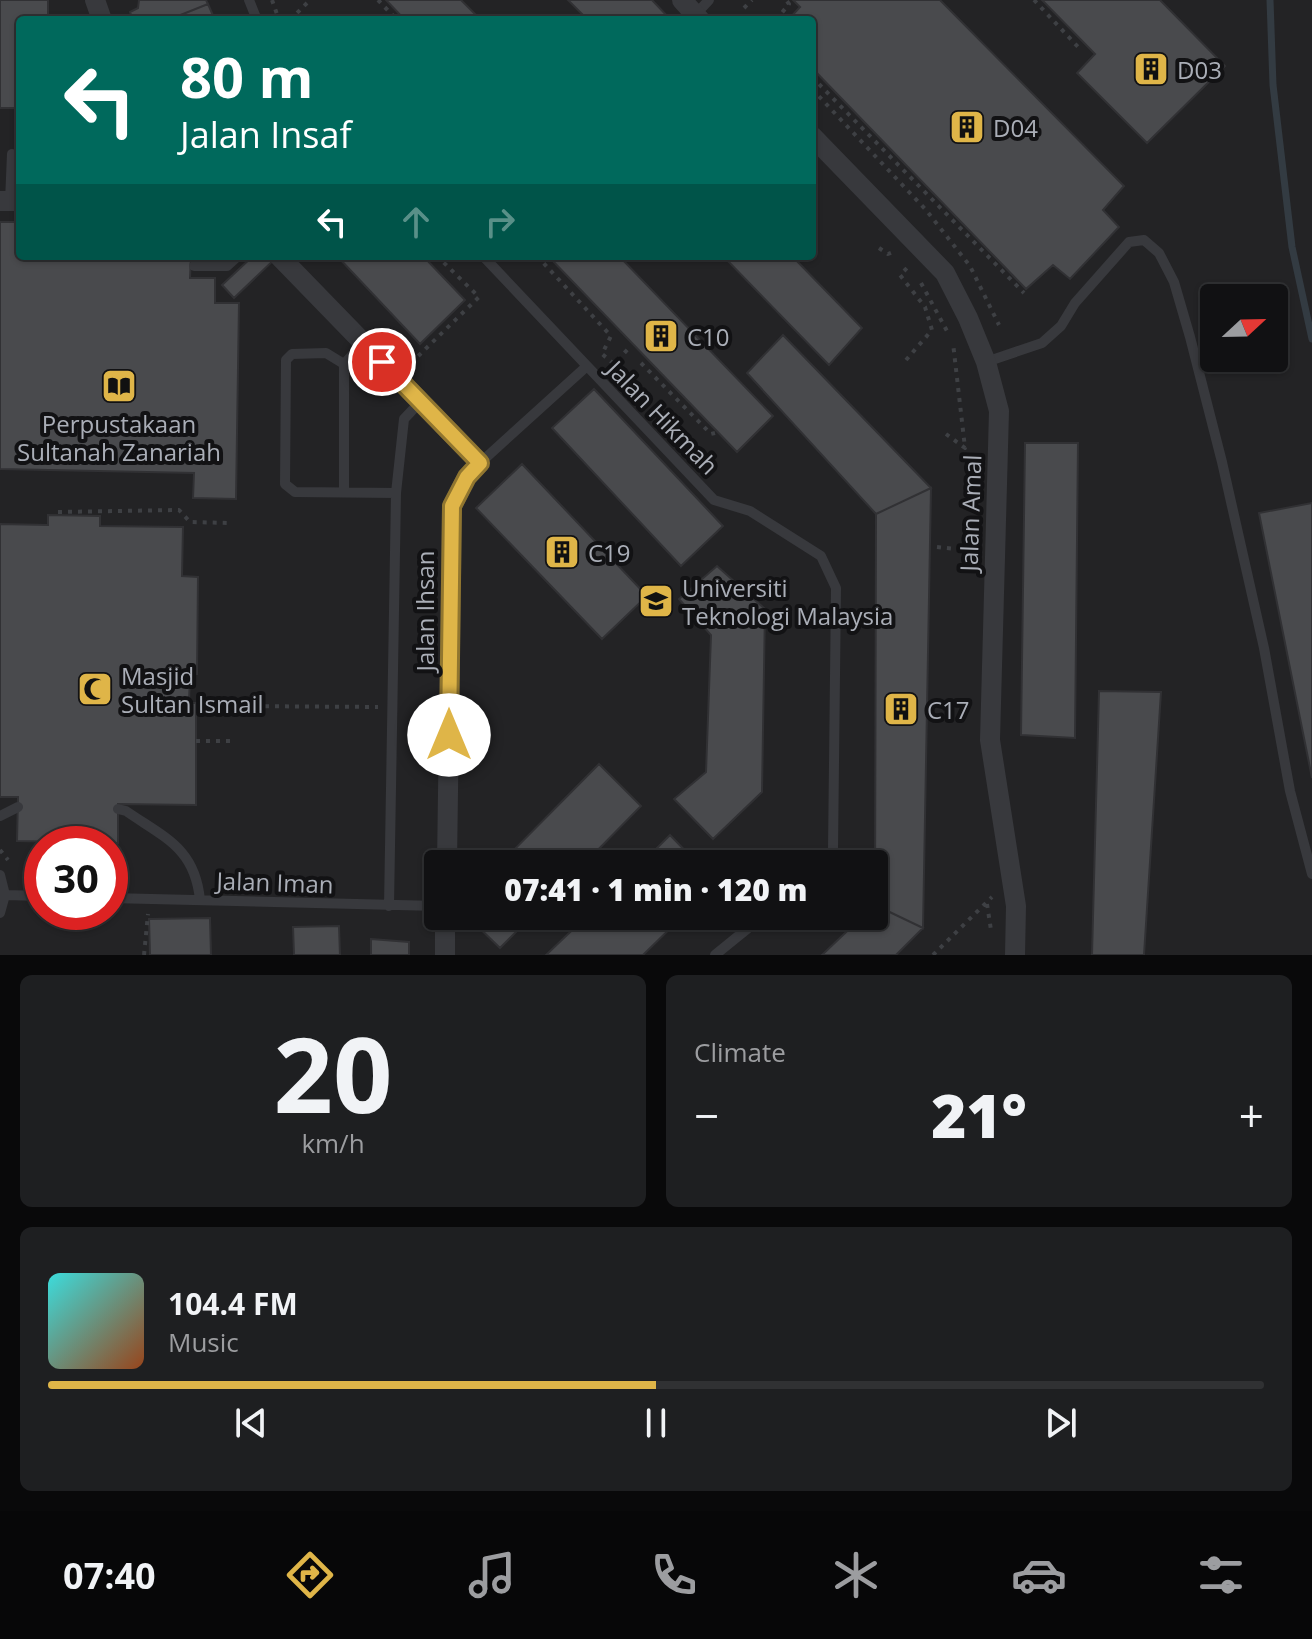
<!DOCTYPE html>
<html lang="en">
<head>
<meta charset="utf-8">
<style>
	:root { --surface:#111113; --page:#1e1f21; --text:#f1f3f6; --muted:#9c9da0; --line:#303133; --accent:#dfb548 }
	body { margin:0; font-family:"Open Sans",sans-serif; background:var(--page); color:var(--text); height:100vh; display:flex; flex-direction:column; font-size:30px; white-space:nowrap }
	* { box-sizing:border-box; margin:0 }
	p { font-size:26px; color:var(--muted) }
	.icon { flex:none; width:44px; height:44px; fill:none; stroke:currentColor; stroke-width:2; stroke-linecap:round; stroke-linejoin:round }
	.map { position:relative; height:955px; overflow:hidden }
	.panel { display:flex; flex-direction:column; gap:20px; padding:20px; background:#09090a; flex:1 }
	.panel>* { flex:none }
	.top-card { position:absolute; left:16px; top:16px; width:800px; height:244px; border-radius:8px; box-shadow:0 2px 6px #0004,0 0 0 2px var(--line); background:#00695c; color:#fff; overflow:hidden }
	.needle { width:52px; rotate:68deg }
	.controls { position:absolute; left:1200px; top:284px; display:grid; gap:16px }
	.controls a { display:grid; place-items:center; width:88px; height:88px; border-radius:8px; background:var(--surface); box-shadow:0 2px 6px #0004,0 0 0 2px var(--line); font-size:40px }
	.speed { position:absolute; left:24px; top:826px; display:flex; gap:16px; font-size:40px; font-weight:700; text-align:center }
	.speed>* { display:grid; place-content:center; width:104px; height:104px; border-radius:50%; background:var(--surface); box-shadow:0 2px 6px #0004,0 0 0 2px var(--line); line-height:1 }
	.speed .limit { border:12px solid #d22; background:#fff; color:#111 }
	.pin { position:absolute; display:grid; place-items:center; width:68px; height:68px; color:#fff; margin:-34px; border:4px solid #fff; border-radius:50%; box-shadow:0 2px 8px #0007 }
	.me { position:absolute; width:88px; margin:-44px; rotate:0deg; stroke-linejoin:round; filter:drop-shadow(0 0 6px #0008) }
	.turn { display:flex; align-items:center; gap:28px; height:168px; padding:0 32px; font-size:36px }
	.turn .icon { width:104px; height:104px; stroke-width:2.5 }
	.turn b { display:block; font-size:56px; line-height:68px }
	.lanes { display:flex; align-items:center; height:76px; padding:0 32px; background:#0003; justify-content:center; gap:40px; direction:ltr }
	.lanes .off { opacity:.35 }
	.big { font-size:60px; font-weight:800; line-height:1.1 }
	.panel .tile { flex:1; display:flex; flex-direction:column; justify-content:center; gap:12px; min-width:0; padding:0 28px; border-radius:12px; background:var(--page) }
	.panel .dial { align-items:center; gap:0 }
	.dial b { font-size:104px; line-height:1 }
	.song { display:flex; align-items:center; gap:24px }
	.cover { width:96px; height:96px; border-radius:12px; background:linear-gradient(135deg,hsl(180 70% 55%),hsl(20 70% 35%)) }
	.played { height:8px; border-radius:4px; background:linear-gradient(90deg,var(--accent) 50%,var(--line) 50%) }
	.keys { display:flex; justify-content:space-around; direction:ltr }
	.heat { display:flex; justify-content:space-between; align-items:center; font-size:44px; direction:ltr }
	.panel .tiles { flex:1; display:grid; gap:20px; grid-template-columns:1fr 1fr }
	.tile:last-child { grid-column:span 2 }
	.trip { position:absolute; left:424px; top:850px; width:464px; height:80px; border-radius:8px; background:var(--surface); box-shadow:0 2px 6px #0004,0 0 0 2px var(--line); font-weight:800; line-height:80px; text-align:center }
	.tab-bar { display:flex; height:128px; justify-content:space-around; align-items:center; background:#070708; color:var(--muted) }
	.tab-bar .icon { width:56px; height:56px }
	.tab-bar .on { color:var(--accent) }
	.tab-bar b { font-size:36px; color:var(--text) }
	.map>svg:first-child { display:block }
	.built { fill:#232325; fill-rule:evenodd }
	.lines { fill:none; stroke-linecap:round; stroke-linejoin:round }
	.stream { stroke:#333b42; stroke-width:7 }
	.building { fill:#494a4d; stroke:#313134; stroke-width:2 }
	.path { stroke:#3e4044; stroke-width:4; stroke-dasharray:4 6; stroke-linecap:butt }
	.service { stroke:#38393d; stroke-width:10 }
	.minor { stroke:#38393d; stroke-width:20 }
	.route-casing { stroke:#91762f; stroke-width:20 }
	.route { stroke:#dfb548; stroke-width:14 }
	.labels { text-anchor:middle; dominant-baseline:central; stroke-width:8; stroke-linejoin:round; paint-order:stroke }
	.poi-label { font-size:24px; fill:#aaaeb7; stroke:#121214; text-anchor:start }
	.street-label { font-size:24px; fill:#aaaeb7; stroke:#121214 }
</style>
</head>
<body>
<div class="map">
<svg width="1312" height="955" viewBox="0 0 1312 955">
	<rect width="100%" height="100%" fill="#171719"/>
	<path class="built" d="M0,0H1312V955H0ZM20,20H812V256H20ZM1214,298H1274V358H1214ZM42,844H110V912H42ZM438,864H874V916H438Z"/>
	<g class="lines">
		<path class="stream" d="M1270,0L1273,85L1292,247L1312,339"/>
	</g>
	<path class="building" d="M0,0H48V20H20V108H0Z
		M139,0H206L208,4L168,20H133L130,12L138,8Z
		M386,0H461L481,20H405Z
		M568,0H652L671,20H588Z
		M793,0H940L1124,186L1103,210L1119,227L1070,279L1053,265L1026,289L812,68V20H788L800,7Z
		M1042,0H1160L1225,66L1147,143L1077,73L1095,54Z
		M208,4L215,20H168Z
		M0,222H20V256H191L190,278H215V303H239L236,499L193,498L194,473L0,469Z
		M253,256H278L234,298L222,285Z
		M337,256H423L465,300L420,344Z
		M548,256H619L773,416L737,452Z
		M723,256H792L862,328L829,365Z
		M783,335L931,488L876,514L747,373Z
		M594,389L723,526L681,566L552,428Z
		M1025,443H1078L1075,738L1021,735Z
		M522,464L647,596L602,639L476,508Z
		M931,488L923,928L875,905L876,514Z
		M1312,503V778L1259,513Z
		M48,515L100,516V526L183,527L182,576L198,577L197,674H190L189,703H196V805L118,804V843L17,841L18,797H0V524L48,525Z
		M717,566L765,609L762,792L713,839L674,799L706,772L711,635L679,599Z
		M1099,691L1161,692L1144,955H1092Z
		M599,764L641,806L584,864H500Z
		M670,835L698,864H641Z
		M875,905L923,928L896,955H822L863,916H874Z
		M467,916H532L500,948Z
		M587,916H683L643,955H546Z
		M210,918L211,955H150L149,919Z
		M339,926L340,955H294L293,927Z
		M371,939L409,942V955H371Z"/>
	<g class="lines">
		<path class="path" d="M272,0L279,20
			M378,0L397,20
			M1034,0L1079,48
			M744,8L752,0
			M290,20L310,0
			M776,20L789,4L786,0
			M812,77L1024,293
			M812,89L926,210L970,266L999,325
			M879,248L888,254L893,252
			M537,256L611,336L602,354L614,364L628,349
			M921,283L947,331
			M906,360L932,330L925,307L900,275L908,267
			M411,363L479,297L437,256
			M641,363L711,434L715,433
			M946,434L965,448L953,343
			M58,512L179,510L190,522L231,523
			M937,547L975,551
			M235,706L378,707
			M196,741H234
			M0,850L8,860
			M987,904L991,930
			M43,914L52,916L102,913
			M144,955L148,914
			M933,955L992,897"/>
		<path class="service" d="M249,0L257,20
			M695,15L709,0
			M10,201L12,154
			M483,256L714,500L750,511L821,556L836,588L833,850L827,864
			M194,266H227L238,256
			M986,362L1042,343L1061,326L1075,303L1129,242L1144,240L1159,253L1174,282L1190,337L1222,462L1264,648L1290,791L1312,874
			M344,364L326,353L292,354L286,360L285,484L295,492L396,493
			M480,463L587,366
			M344,492V364L363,343
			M118,809L126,811C165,838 195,848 200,900
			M0,816L18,807
			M0,875L5,895L0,913
			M5,895L42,896
			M110,898L438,906
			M389,906L396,493L404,419L420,402
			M715,955L763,916"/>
		<path class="minor" d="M95,0L102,20
			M682,0L700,20
			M812,136L945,273L968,318L986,362L999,411L990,740L1016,906L1015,955
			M0,201H20
			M279,256L480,463L467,477L452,506L447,864
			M445,955V916"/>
	</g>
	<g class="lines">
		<g class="route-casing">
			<path id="route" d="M382,362L480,463L467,477L452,506L449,735"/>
		</g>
		<use href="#route" class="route"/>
	</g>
	<defs>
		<g id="building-square" transform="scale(1.8)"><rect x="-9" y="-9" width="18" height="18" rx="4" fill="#dfb548" stroke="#121214"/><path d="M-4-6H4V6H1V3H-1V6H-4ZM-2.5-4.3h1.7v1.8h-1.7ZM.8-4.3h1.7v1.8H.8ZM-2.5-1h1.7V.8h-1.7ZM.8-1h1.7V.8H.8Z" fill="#111"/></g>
		<g id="library-square" transform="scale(1.8)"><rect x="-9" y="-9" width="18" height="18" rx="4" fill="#dfb548" stroke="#121214"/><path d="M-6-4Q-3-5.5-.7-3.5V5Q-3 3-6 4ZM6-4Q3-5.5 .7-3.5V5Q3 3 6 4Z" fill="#111"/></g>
		<g id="university-square" transform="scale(1.8)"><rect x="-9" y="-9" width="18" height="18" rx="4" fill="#dfb548" stroke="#121214"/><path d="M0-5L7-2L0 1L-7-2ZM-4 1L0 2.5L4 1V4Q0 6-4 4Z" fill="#111"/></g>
		<g id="mosque-square" transform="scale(1.8)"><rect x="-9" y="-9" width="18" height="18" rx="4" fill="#dfb548" stroke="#121214"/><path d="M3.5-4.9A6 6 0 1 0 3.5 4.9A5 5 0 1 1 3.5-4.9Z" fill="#111"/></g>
	</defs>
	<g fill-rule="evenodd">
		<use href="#building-square" x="1151" y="69"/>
		<use href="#building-square" x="967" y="127"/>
		<use href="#building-square" x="661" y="336"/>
		<use href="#library-square" x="119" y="386"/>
		<use href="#building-square" x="562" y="552"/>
		<use href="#university-square" x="656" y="601"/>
		<use href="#mosque-square" x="95" y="689"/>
		<use href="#building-square" x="901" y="709"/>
	</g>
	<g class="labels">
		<g class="poi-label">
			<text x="1177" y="69">D03</text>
			<text x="993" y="127">D04</text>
			<text x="687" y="336">C10</text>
			<text x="119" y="423" text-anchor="middle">Perpustakaan<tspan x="119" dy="28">Sultanah Zanariah</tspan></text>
			<text x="588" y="552">C19</text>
			<text x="682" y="587">Universiti<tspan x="682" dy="28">Teknologi Malaysia</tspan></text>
			<text x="121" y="675">Masjid<tspan x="121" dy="28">Sultan Ismail</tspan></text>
			<text x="927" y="709">C17</text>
		</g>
		<g class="street-label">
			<text transform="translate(663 417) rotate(46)">Jalan Hikmah</text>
			<text transform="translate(970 513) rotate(-88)">Jalan Amal</text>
			<text transform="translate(424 611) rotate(-90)">Jalan Ihsan</text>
			<text transform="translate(275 882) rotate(2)">Jalan Iman</text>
		</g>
	</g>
</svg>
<div class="controls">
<a><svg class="needle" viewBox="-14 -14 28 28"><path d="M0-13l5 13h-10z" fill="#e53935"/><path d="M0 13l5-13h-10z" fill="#9c9da0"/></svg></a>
</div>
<div class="speed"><div class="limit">30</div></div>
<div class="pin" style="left:382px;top:362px;background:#d93025"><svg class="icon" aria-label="arrive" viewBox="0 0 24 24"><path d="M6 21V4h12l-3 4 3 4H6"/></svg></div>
<svg class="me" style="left:449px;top:735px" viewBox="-20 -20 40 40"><circle r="19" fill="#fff"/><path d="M0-13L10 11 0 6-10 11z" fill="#dfb548"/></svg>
<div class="trip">07:41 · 1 min · 120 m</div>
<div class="top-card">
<div class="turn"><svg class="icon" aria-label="left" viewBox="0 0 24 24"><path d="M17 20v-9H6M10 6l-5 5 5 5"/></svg><div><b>80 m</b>Jalan Insaf</div></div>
<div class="lanes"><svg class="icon" aria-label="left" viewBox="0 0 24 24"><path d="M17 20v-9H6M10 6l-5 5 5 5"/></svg><svg class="icon off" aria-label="ahead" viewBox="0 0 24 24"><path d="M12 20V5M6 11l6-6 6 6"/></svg><svg class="icon off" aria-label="right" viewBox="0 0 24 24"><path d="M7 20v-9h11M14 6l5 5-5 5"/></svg></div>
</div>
</div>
<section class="panel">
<div class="tiles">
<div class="tile dial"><b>20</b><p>km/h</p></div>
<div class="tile"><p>Climate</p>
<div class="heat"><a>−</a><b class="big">21°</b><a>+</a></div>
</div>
<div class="tile">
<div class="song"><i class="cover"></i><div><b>104.4 FM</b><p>Music</p></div></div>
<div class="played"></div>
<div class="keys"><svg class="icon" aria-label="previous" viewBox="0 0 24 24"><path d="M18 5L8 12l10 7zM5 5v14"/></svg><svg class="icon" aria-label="pause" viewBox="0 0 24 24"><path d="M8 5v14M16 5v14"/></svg><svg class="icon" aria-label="next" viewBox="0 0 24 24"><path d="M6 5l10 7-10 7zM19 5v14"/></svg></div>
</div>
</div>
</section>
<nav class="tab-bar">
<b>07:40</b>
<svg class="icon on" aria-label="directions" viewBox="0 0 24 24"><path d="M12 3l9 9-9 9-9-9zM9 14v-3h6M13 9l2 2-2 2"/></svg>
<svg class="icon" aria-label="music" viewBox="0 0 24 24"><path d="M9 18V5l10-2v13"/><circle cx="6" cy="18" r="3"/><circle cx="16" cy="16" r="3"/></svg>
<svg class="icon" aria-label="phone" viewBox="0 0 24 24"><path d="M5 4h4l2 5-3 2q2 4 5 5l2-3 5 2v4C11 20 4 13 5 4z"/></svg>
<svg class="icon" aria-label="climate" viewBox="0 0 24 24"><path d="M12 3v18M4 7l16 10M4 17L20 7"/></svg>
<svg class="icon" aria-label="car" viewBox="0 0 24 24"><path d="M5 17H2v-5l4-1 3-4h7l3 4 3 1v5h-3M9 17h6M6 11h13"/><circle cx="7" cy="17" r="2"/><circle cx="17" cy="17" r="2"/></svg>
<svg class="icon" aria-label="filters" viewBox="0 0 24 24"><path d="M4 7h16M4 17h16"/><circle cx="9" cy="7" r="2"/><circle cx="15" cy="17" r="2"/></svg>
</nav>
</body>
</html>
